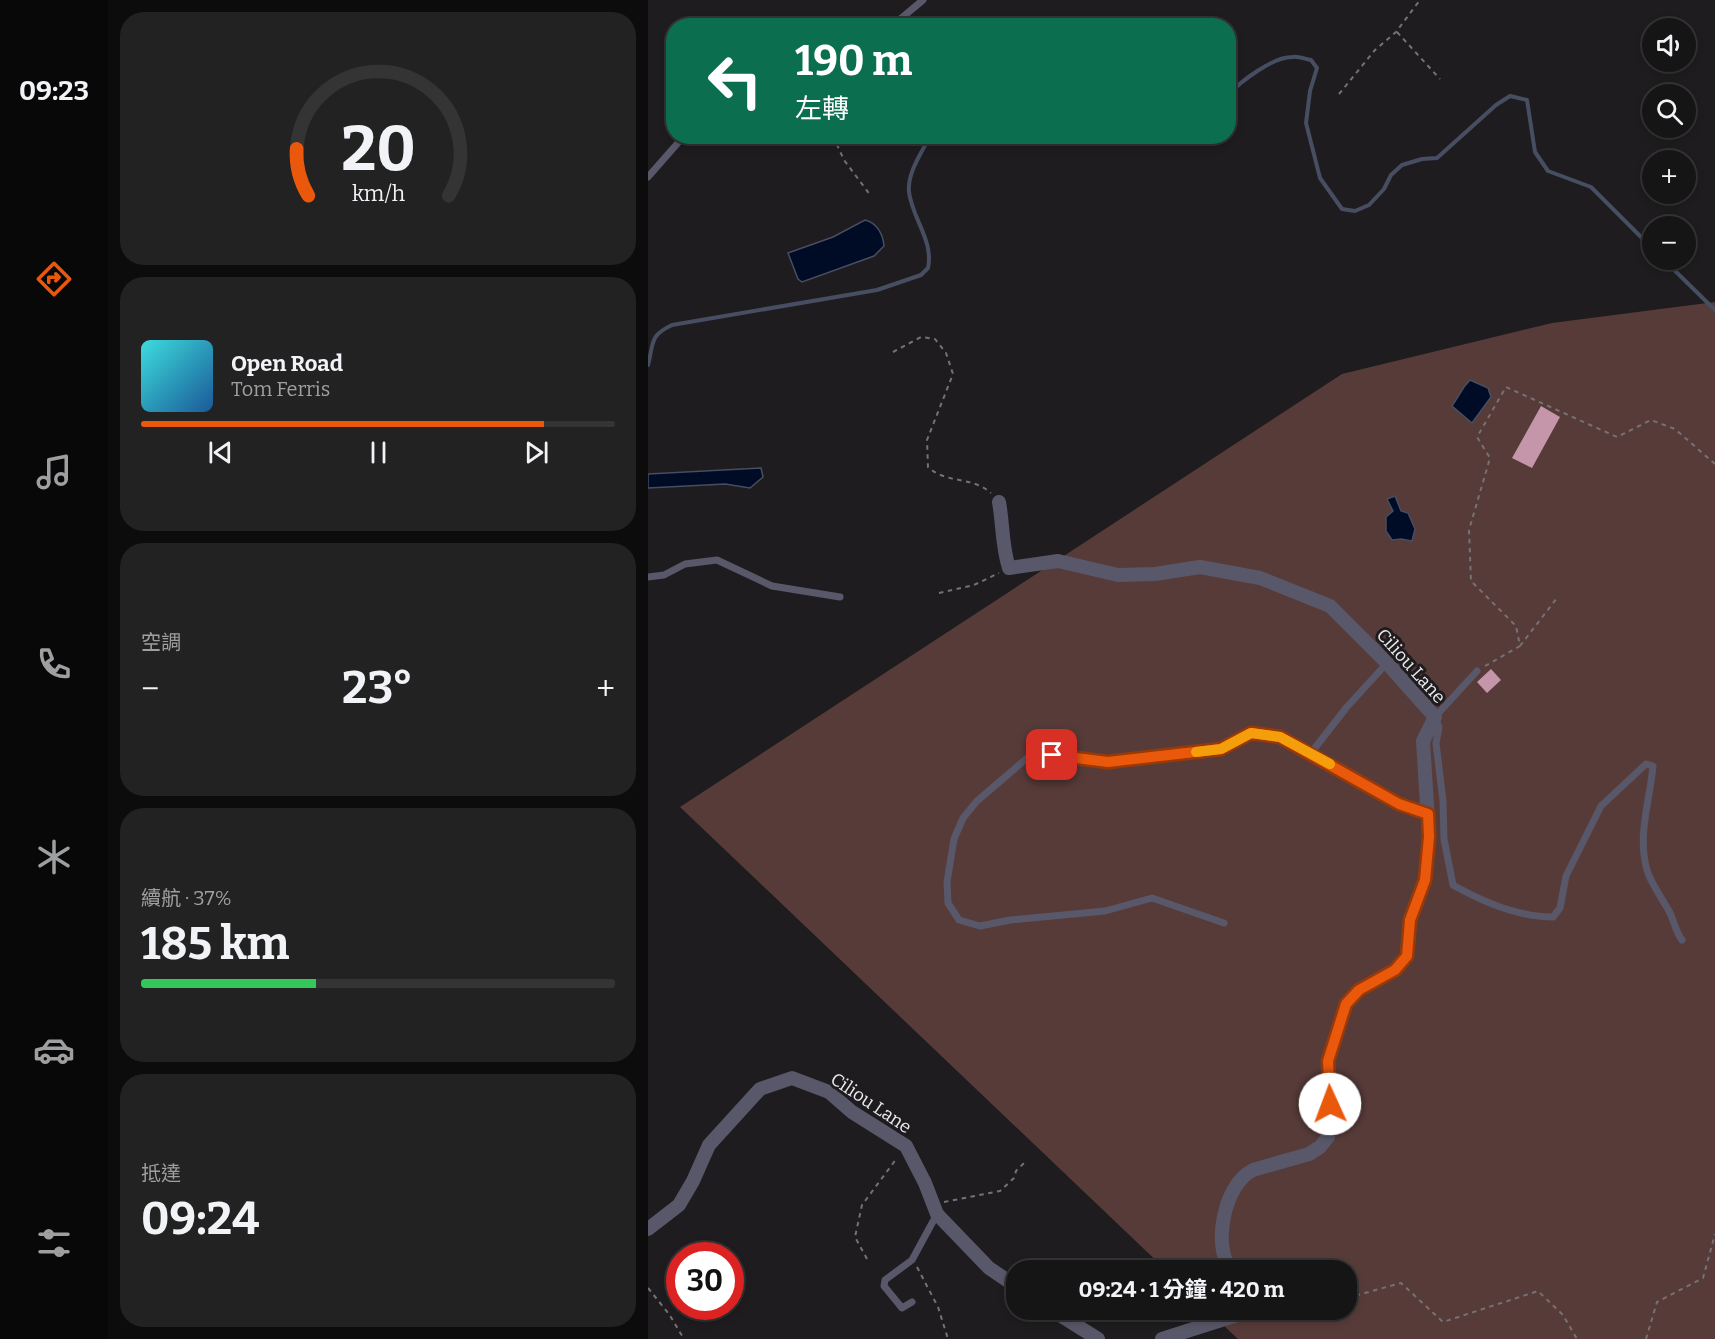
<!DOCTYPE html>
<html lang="zh-TW">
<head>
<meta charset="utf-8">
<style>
	:root { --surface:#161516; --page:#232223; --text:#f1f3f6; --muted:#9e9fa1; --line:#353435; --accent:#ea580c }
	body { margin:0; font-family:Bitter,"Noto Sans TC",serif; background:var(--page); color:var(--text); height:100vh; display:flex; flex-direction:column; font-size:22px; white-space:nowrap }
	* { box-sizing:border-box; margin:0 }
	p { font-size:20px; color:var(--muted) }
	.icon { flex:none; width:33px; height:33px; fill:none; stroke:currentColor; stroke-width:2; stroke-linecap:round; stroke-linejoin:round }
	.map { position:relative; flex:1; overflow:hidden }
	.details { display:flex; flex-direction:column; gap:12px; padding:12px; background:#0c0c0c; width:540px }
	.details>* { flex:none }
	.banner { position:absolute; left:18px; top:18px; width:570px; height:126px; border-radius:24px; box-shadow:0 3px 9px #0003,0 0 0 2px var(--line); background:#0b6e4f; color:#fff; overflow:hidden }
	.buttons { position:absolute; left:994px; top:18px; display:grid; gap:12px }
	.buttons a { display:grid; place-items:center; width:54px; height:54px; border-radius:50%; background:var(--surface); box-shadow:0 3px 9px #0003,0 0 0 2px var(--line); font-size:30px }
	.speed { position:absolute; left:18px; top:1242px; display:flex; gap:12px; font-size:30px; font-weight:700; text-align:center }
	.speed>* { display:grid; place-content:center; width:78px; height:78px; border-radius:50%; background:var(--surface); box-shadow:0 3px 9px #0003,0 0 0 2px var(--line); line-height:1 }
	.speed .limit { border:9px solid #d22; background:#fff; color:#111 }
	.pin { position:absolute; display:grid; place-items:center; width:51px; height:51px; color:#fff; margin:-26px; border-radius:12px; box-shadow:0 3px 9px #0006 }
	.me { position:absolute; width:66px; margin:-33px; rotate:358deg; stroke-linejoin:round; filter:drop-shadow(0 0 4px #0008) }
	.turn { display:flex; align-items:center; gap:21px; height:126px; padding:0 30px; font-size:27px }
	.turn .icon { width:78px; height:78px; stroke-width:2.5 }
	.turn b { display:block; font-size:42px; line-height:51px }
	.big { font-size:45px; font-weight:700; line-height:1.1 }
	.details .card { flex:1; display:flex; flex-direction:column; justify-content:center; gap:9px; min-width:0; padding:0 21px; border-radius:24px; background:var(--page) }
	.details .dial { align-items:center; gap:0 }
	.dial svg { height:156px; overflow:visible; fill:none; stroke:var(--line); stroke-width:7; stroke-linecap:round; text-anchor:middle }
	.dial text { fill:var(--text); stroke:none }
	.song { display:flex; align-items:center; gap:18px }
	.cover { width:72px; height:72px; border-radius:9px; background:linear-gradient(135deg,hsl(180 70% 55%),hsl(210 70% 35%)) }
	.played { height:6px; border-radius:3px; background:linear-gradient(90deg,var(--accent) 85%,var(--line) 85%) }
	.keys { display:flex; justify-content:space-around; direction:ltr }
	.heat { display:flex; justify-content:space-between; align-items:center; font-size:33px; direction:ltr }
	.charge { height:9px; border-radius:4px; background:linear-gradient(90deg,#34c759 37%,var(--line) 0) }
	.trip { position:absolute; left:358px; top:1260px; width:351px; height:60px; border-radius:24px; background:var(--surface); box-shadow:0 3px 9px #0003,0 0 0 2px var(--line); font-weight:700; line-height:60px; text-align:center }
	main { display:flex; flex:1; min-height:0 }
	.tab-bar { display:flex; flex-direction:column; width:108px; justify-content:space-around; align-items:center; background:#090809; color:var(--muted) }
	.tab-bar .icon { width:42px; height:42px }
	.tab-bar .active { color:var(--accent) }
	.tab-bar b { font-size:27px; color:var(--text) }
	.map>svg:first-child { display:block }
	.green { fill:#573b39 }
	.water { fill:#000b26; stroke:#474e62; stroke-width:1.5 }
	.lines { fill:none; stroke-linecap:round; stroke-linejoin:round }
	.stream { stroke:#474e62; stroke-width:4 }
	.building { fill:#c595aa }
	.path { stroke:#747274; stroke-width:2; stroke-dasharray:4.5 4.5; stroke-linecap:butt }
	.lane { stroke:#58586a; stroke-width:7 }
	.street { stroke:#58586a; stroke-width:14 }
	.route-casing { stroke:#983908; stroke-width:15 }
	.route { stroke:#ea580c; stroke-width:10 }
	.slow { stroke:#f59e0b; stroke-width:10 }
	.labels { text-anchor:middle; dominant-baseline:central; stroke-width:6; stroke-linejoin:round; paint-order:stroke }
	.street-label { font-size:18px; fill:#ecebed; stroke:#1e1c1e }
</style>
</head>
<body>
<main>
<nav class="tab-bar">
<b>09:23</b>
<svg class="icon active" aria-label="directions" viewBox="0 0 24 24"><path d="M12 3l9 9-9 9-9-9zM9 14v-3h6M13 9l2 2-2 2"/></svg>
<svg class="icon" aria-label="music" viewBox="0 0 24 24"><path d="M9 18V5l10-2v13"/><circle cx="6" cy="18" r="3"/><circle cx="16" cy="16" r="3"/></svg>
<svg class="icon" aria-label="phone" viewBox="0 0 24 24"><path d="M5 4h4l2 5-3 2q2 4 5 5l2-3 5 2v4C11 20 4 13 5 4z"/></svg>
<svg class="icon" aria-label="climate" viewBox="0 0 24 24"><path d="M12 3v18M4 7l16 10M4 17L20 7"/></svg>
<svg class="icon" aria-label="car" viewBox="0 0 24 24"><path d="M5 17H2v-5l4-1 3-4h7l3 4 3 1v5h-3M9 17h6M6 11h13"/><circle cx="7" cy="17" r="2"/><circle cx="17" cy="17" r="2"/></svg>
<svg class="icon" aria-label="filters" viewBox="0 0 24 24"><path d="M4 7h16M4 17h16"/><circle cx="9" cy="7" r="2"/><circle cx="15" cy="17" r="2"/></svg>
</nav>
<section class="details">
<div class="card dial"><svg viewBox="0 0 100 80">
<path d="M14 69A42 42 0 1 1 86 69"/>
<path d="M14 69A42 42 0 0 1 8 45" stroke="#ea580c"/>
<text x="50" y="56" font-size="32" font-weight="700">20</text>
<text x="50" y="72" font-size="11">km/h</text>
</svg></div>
<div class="card">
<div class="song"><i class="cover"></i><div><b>Open Road</b><p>Tom Ferris</p></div></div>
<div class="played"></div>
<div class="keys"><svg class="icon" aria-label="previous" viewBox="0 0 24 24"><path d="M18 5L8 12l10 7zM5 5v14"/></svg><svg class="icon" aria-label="pause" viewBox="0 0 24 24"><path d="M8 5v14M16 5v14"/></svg><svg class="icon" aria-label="next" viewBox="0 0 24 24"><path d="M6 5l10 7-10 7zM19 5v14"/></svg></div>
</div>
<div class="card"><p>空調</p>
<div class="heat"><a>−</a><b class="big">23°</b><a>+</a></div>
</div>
<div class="card"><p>續航 · 37%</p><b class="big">185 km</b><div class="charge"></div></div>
<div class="card"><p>抵達</p><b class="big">09:24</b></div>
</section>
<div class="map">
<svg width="1067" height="1339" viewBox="0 0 1067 1339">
	<rect width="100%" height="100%" fill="#1e1c1e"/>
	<path class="green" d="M1067,302V1339H590L559,1310H699V1270H518L32,807L694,374L904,323Z"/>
	<path class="water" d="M217,220C229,223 235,234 236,246L226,256L154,282L150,279L140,253L185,237Z
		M822,380L840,388L843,397L824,423L804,406L816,387Z
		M113,468L115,477L102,488L77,484L0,488V474Z
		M747,496L753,511L760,513L767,529L764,541L753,539L744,540L738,531V517L745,511L739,499Z"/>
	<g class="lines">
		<path class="stream" d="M580,95C593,81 625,57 644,57C650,56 657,59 663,60L669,68L662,91L658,123L672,178L694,209L707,211L721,205L736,189L743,175L754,165L774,159L789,158L848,105L862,96L879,100L887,152L900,171L943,187L1005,249
			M558,136L565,143L571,136
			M1016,260L1067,310
			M0,365C6,342 1,336 24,325L229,290L273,275L280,268C286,241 264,218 261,192C259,173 274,152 282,136"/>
	</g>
	<path class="building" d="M893,406L912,417L884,468L864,458Z
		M843,669L853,680L839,693L829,682Z"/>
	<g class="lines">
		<path class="path" d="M749,32L792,79
			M691,94L727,50L748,32L772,0
			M185,136L196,160L223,196
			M245,352L273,337L287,339L298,353L305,374L279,440L280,467C298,484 324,476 343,493
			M291,593L326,585L351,573
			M872,646L909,598
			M837,666L872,646L868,626L823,581L821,530L842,458L829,437L858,387L969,437L1003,420L1027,429L1067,464
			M296,1202L352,1191L366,1178L368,1171L377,1162
			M219,1259L207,1237L214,1205L249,1158
			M269,1267L290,1307L300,1339
			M0,1288L21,1314L36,1339
			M699,1298L753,1283L795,1322L890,1291L915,1315L929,1339
			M998,1339L1009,1302L1055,1278L1067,1234"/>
		<path class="lane" d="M244,26L275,0
			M0,177L36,136
			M0,577L16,575L37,564L69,560L124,586L192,597
			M829,671L787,717L791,727L788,743L795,801L796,839L805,885C835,902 871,917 905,917L912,908L918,876L953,806L998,764L1005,766C1002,800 989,835 999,870C1003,884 1014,898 1021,911C1026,920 1027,931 1034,940
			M663,753L698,708L739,663
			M576,923L504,898L457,911L362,920L332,926L311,920L300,903L299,882L306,839L315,818L329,801L385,753L461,762L573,749L603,733L632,737L751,804L780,815
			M264,1302L254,1308L236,1286L237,1280L264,1260L289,1214"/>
		<path class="street" d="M351,502C355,524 354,547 361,568L410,561L470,575L507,574L552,567L612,578L682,606L739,663L787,717L775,741L781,837L777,880L762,920L759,956L747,970L711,990L698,1004L680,1061L682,1126L680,1137L672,1147L661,1154L605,1170C576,1184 564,1246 583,1270
			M0,1229L31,1205L45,1181L61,1145L112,1089L144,1078L181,1092L204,1112L258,1146L277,1183L289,1214L341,1268L369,1287
			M404,1310L450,1339
			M514,1339L589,1315L597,1310"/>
	</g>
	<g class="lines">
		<g class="route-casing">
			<path id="route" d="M404,755L460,762L573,749L603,733L632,737L751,804L780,814L781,837L777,880L762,920L759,956L747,970L711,990L698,1004L680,1061L682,1104"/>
		</g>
		<use href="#route" class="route"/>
		<path class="slow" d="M548,752L573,749L603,733L632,737L682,764"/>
	</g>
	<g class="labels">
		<g class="street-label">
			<text transform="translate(763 666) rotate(48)">Ciliou Lane</text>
			<text transform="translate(223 1103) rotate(34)">Ciliou Lane</text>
		</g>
	</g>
</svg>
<div class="buttons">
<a><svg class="icon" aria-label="sound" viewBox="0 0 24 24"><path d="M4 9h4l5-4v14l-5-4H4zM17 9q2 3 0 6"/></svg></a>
<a><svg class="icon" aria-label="search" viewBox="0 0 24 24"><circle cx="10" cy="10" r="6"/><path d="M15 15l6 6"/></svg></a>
<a>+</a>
<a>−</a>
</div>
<div class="speed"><div class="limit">30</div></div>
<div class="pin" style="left:404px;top:755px;background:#d93025"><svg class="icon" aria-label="arrive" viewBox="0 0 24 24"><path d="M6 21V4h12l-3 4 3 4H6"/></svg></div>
<svg class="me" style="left:682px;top:1104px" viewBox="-20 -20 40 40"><circle r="19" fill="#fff"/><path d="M0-13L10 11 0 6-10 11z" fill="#ea580c"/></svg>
<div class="trip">09:24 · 1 分鐘 · 420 m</div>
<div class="banner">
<div class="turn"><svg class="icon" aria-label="left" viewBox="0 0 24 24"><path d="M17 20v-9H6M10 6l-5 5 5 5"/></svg><div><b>190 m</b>左轉</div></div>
</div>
</div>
</main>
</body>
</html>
